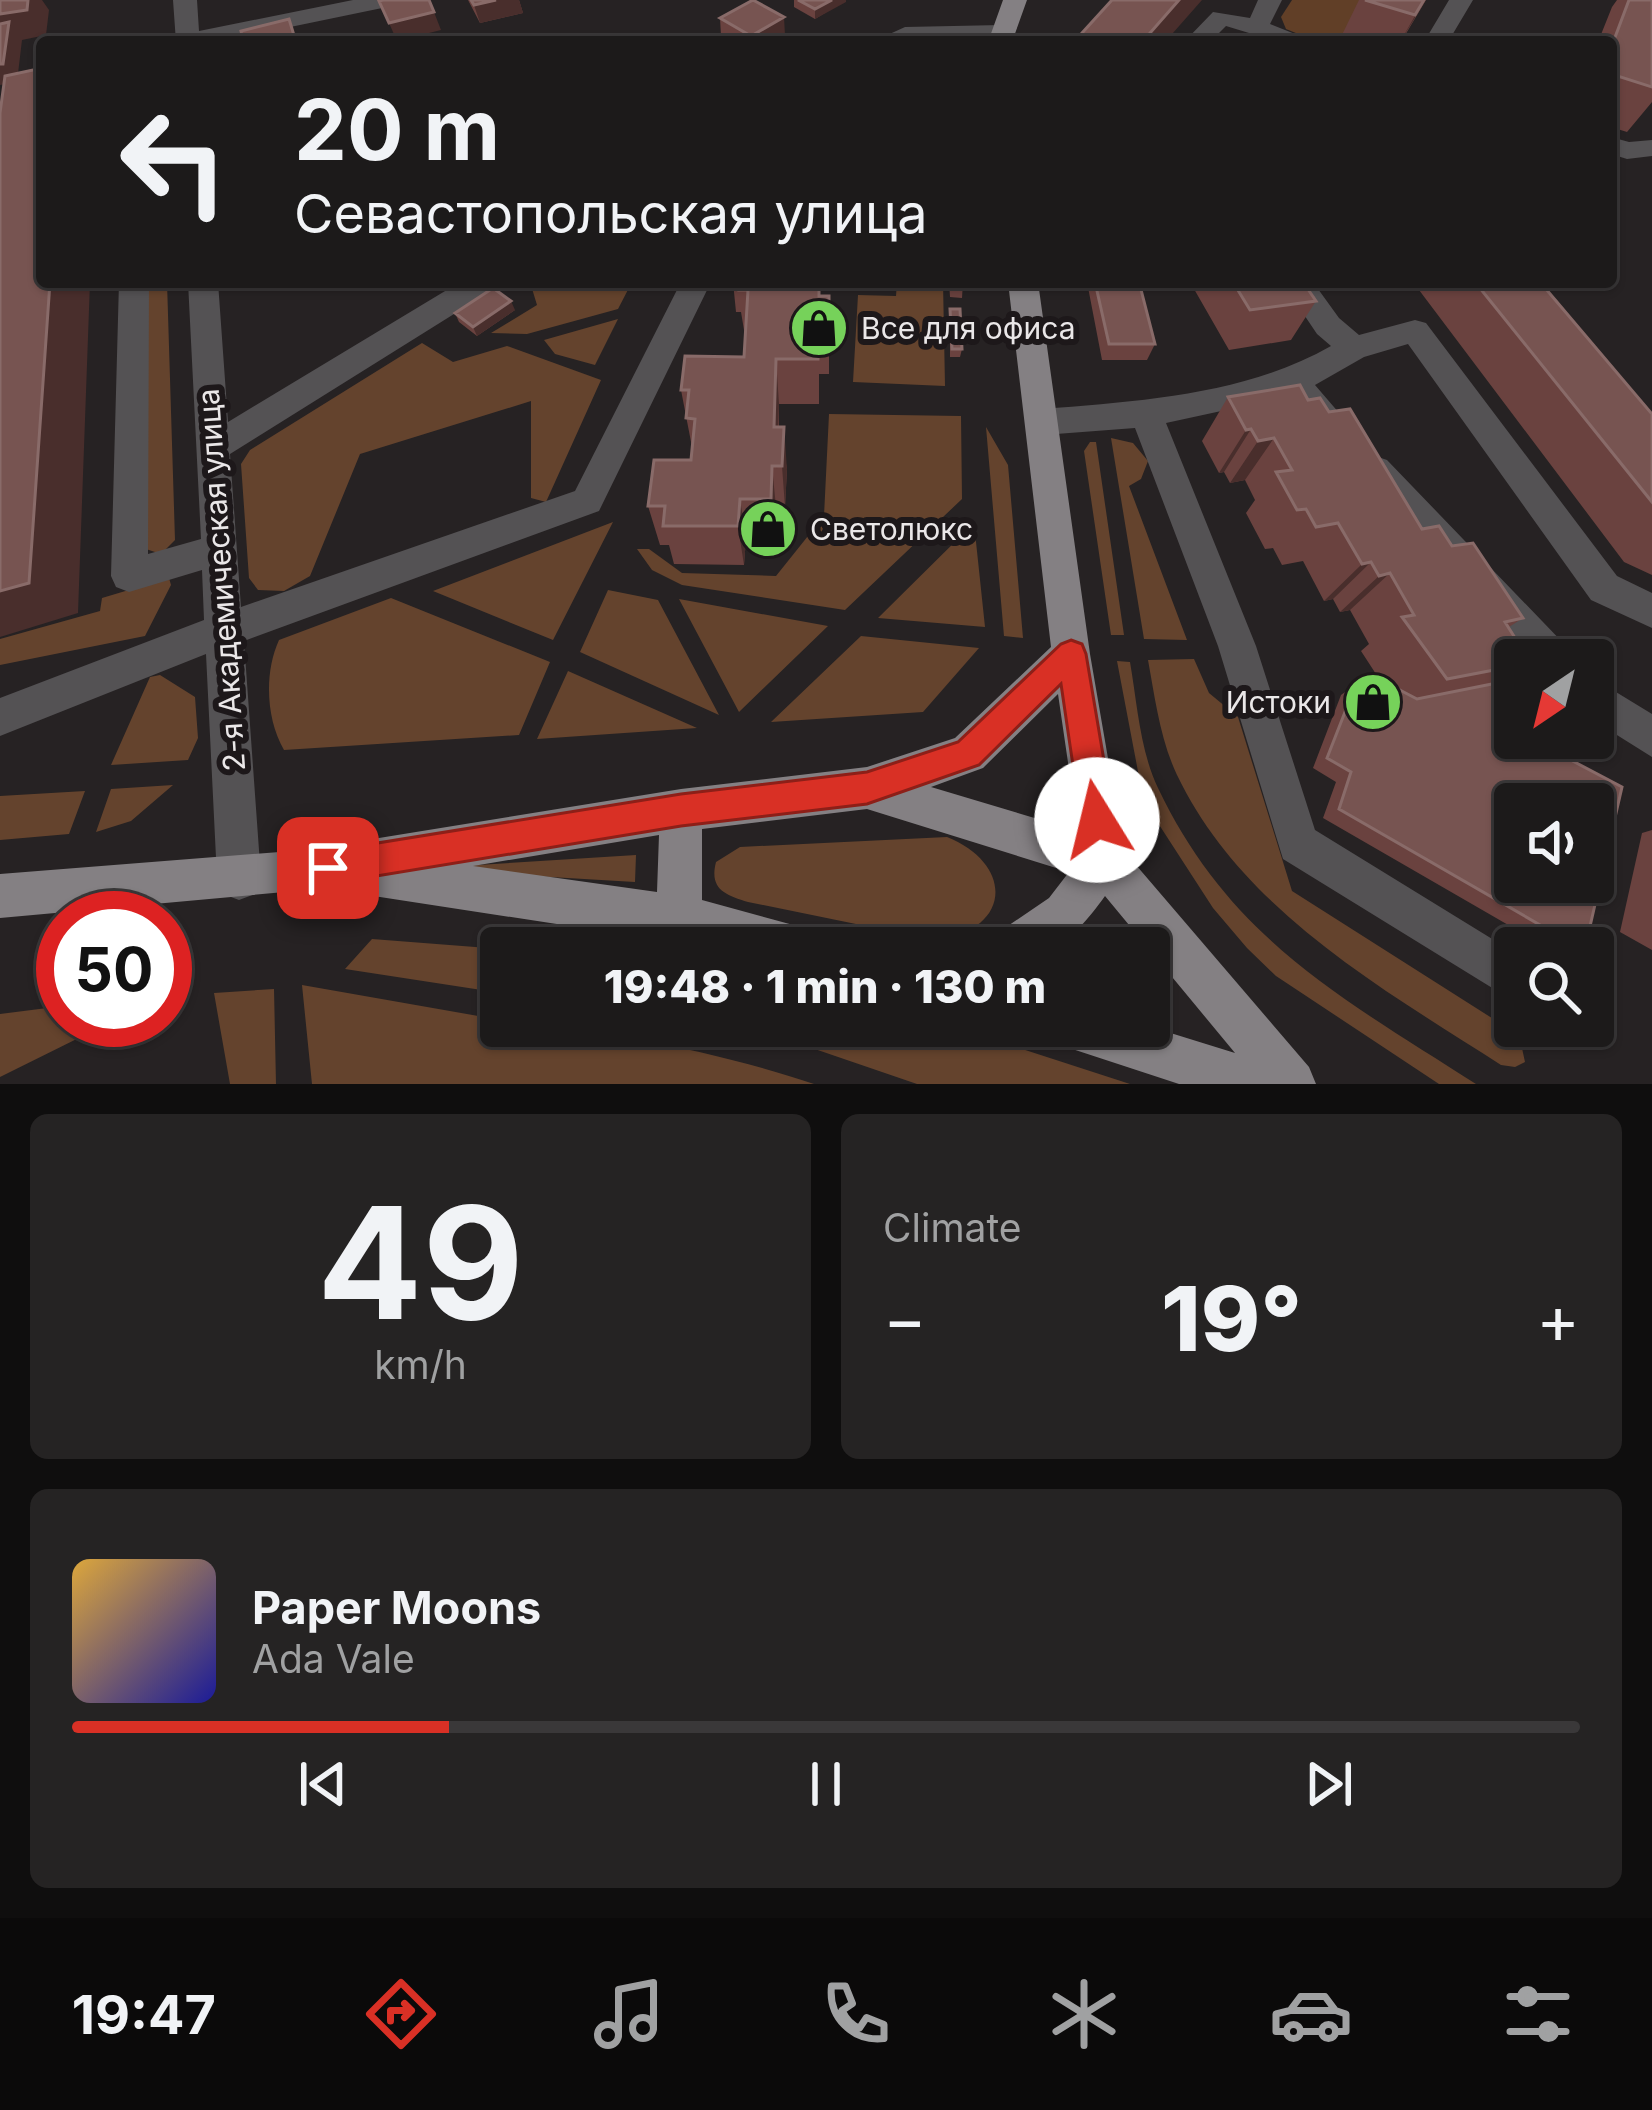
<!DOCTYPE html>
<html lang="en">
<head>
<meta charset="utf-8">
<style>
	:root { --surface:#1c1a1a; --page:#252323; --text:#f1f3f6; --muted:#a0a1a2; --line:#3a3839; --accent:#d93025 }
	body { margin:0; font-family:Inter,sans-serif; background:var(--page); color:var(--text); height:100vh; display:flex; flex-direction:column; font-size:45px; white-space:nowrap }
	* { box-sizing:border-box; margin:0 }
	p { font-size:39px; color:var(--muted) }
	.icon { flex:none; width:66px; height:66px; fill:none; stroke:currentColor; stroke-width:2; stroke-linecap:round; stroke-linejoin:round }
	.map { position:relative; height:1084px; overflow:hidden }
	.details { display:flex; flex-direction:column; gap:30px; padding:30px; background:#0f0e0e; flex:1 }
	.details>* { flex:none }
	.guide { position:absolute; left:36px; top:36px; width:1581px; height:252px; border-radius:12px; box-shadow:0 3px 9px #0004,0 0 0 3px var(--line); background:#1c1a1a; color:var(--text); overflow:hidden }
	.needle { width:78px; rotate:215deg }
	.tools { position:absolute; left:1494px; top:639px; display:grid; gap:24px }
	.tools a { display:grid; place-items:center; width:120px; height:120px; border-radius:12px; background:var(--surface); box-shadow:0 3px 9px #0004,0 0 0 3px var(--line); font-size:60px }
	.speed { position:absolute; left:36px; top:891px; display:flex; gap:24px; font-size:60px; font-weight:700; text-align:center }
	.speed>* { display:grid; place-content:center; width:156px; height:156px; border-radius:50%; background:var(--surface); box-shadow:0 3px 9px #0004,0 0 0 3px var(--line); line-height:1 }
	.speed .limit { border:18px solid #d22; background:#fff; color:#111 }
	.pin { position:absolute; display:grid; place-items:center; width:102px; height:102px; color:#fff; margin:-51px; border-radius:24px; box-shadow:0 6px 18px #0006 }
	.me { position:absolute; width:132px; margin:-66px; rotate:351deg; stroke-linejoin:round; filter:drop-shadow(0 0 9px #0008) }
	.turn { display:flex; align-items:center; gap:42px; height:252px; padding:0 60px; font-size:54px }
	.turn .icon { width:156px; height:156px; stroke-width:2.5 }
	.turn b { display:block; font-size:84px; line-height:102px }
	.big { font-size:90px; font-weight:800; line-height:1.1 }
	.details .card { flex:1; display:flex; flex-direction:column; justify-content:center; gap:18px; min-width:0; padding:0 42px; border-radius:18px; background:var(--page) }
	.details .dial { align-items:center; gap:0 }
	.dial b { font-size:156px; line-height:1 }
	.song { display:flex; align-items:center; gap:36px }
	.cover { width:144px; height:144px; border-radius:18px; background:linear-gradient(135deg,hsl(40 70% 55%),hsl(240 70% 35%)) }
	.played { height:12px; border-radius:6px; background:linear-gradient(90deg,var(--accent) 25%,var(--line) 25%) }
	.keys { display:flex; justify-content:space-around; direction:ltr }
	.heat { display:flex; justify-content:space-between; align-items:center; font-size:66px; direction:ltr }
	.details .tiles { flex:1; display:grid; gap:30px; grid-template-columns:1fr 1fr }
	.card:last-child { grid-column:span 2 }
	.trip { position:absolute; left:480px; top:927px; width:690px; height:120px; border-radius:12px; background:var(--surface); box-shadow:0 3px 9px #0004,0 0 0 3px var(--line); font-weight:800; line-height:120px; text-align:center }
	.tabs { display:flex; height:192px; justify-content:space-around; align-items:center; background:#0b0a0a; color:var(--muted) }
	.tabs .icon { width:84px; height:84px }
	.tabs .active { color:var(--accent) }
	.tabs b { font-size:54px; color:var(--text) }
	.map>svg:first-child { display:block }
	.green { fill:#64432d }
	.forest { fill:#613f27 }
	.lines { fill:none; stroke-linecap:round; stroke-linejoin:round }
	.minor { fill:#545254; fill-rule:evenodd }
	.major { fill:#848083; fill-rule:evenodd }
	.wall { fill:#6a423f }
	.shaded-wall { fill:#492e2c }
	.building { fill:#775451; stroke:#896b69; stroke-width:3; fill-rule:evenodd }
	.route { fill:#d93025; stroke:#8d1f18; stroke-width:3 }
	.labels { text-anchor:middle; dominant-baseline:central; stroke-width:12; stroke-linejoin:round; paint-order:stroke }
	.poi-label { font-size:30px; fill:#eae7e8; stroke:#1d181a; text-anchor:start }
	.street-label { font-size:30px; fill:#eae7e8; stroke:#1d181a }
</style>
</head>
<body>
<div class="map">
<svg width="1652" height="1084" viewBox="0 0 1652 1084">
	<rect width="100%" height="100%" fill="#262223"/>
	<path class="green" d="M143,282H167L175,540L161,554L146,549Z
		M530,282H632L618,309L527,334L491,333L537,305Z
		M897,282H943L945,386L853,382L858,295L896,296Z
		M618,319L595,365L555,354L544,340Z
		M422,343L453,362L507,346L601,380L546,502L531,498V401L360,454L310,576L284,591L258,590L249,578L241,464L250,450Z
		M829,414L961,416L962,499L845,610L682,585L652,570L637,549H649L682,573L776,576L824,516Z
		M986,427L1008,465L1023,638L1004,636Z
		M1111,438L1133,443L1148,461L1141,479L1129,486L1187,640L1144,639Z
		M1090,442H1096L1124,635H1111L1084,451Z
		M613,522L553,640L433,591Z
		M974,523L985,627L878,618Z
		M169,578L171,585L145,636L0,665V639L100,611L102,598Z
		M608,590L658,600L719,715L580,652Z
		M391,598L550,662L519,735L284,750C266,719 264,673 279,640Z
		M679,599L828,626L739,712Z
		M861,636L979,648L923,712L771,722Z
		M1194,659L1209,693L1238,717L1292,891L1506,1027L1520,1039L1525,1062L1515,1067L1501,1065C1380,987 1242,910 1177,775C1160,739 1155,698 1148,660Z
		M1117,661L1130,662C1137,702 1140,751 1158,788C1230,939 1342,998 1476,1084H1439L1276,976L1247,948L1213,908L1156,820L1140,782Z
		M568,671L697,728L537,739Z
		M160,675L195,697L198,738L188,760L111,765L150,677Z
		M173,785L131,821L96,832L111,789Z
		M85,791L69,834L0,840V796Z
		M947,837C1016,865 1011,932 934,940L748,902C725,895 709,889 716,862L740,847Z
		M636,855L635,882L414,869Z
		M372,939L501,949V993L345,969Z
		M302,985L501,1020V1026C594,1026 726,1054 814,1084H312Z
		M274,989L276,1084H230L214,993Z
		M63,1006V1020H115L0,1077V1014Z
		M720,1026H951L1130,1084H917L768,1033Z"/>
	<path class="forest" d="M1292,0H1366L1338,42H1318L1286,29L1281,17Z"/>
	<g class="lines">
		<path class="minor" d="M173,0H197L199,31L353,0H399L387,7L218,42H176Z
			M1258,0H1282L1270,24L1315,42H1279L1226,26L1210,42H1184L1213,12L1250,18Z
			M1449,0H1473L1448,42H1424Z
			M1001,25L1009,27V37L872,42L905,27Z
			M1611,137L1629,142L1652,140V156L1627,159L1611,154Z
			M119,282H149L148,554L201,539L188,282H218L228,422L460,282H498L494,289L230,454L241,607L575,491L681,282H711L599,511L244,641L261,878L255,894L239,900L223,894L217,878L206,654L0,736V698L204,620L202,570L129,592L116,587L111,576Z
			M1282,282H1313L1339,318L1359,335L1415,320L1426,323L1617,576L1652,593V628L1591,600L1408,344L1364,357L1315,385L1346,421L1341,430C1316,438 1302,414 1286,397L1166,423L1256,646L1315,830L1515,953V1002L1283,859L1218,646L1135,428L1043,435L1031,431L1026,422L1031,413L1043,409C1141,401 1245,395 1331,346L1317,334Z
			M1375,456L1387,460L1567,647L1572,660H1528L1363,480L1358,470L1363,460Z
			M1593,678L1652,714V757L1593,720Z"/>
		<path class="major" d="M1003,0H1027L1012,42H988Z
			M1008,282H1038L1090,654L1124,851L1309,1067L1316,1084H1179L1054,1043L1047,1026H1148L1235,1053L1105,896C1067,949 1055,948 992,948L999,932L1049,898L1069,872L867,809L702,829V900L819,932L826,948H713L367,895L351,886L0,918V874L305,850L681,789L867,767L955,738L1051,647ZM1058,694L1078,831L931,787L983,768ZM659,835L657,892L473,866Z"/>
	</g>
	<path class="wall" d="M468,0H519L523,13L480,23Z
		M794,0H846L815,19L794,7Z
		M1359,0H1426L1401,42L1339,41Z
		M1617,0H1652V102L1627,132L1611,127V42H1598L1612,7Z
		M720,18L785,35L773,42H732L721,36Z
		M733,282H860V288H819V296H829V374H819V404H779V427L787,469L785,507H776L775,539L746,538L744,565L674,564L669,545H660L648,506L691,460L692,447L681,390L744,357L745,336L741,312H736Z
		M949,282H963L962,298L950,297Z
		M1087,282H1139L1155,344L1147,360H1102Z
		M1190,282H1303L1316,301L1291,340L1229,350Z
		M1413,282H1540L1652,414V575L1624,562Z
		M950,309L962,349L960,357H950Z
		M515,310L477,336L459,322L455,313Z
		M1228,397L1308,400L1329,412L1422,529L1452,546L1523,618L1509,627L1515,660V672L1497,683L1585,948H1548L1323,818L1336,782L1313,768L1341,695L1356,684L1378,697L1387,691L1361,651L1369,644L1350,610L1340,612L1333,599L1324,601L1303,561L1282,565L1273,548L1265,549L1246,513L1255,500L1245,480L1230,483L1224,472L1219,473L1202,441Z
		M1652,830V950L1620,932L1642,833Z"/>
	<path class="shaded-wall" d="M28,0H42L49,10L46,35L22,40L17,82L0,85V15Z
		M496,0H519L523,13L480,23L474,5Z
		M832,0H846V2L815,19V9Z
		M1179,0H1202L1165,42H1142Z
		M1424,0H1426L1400,42Z
		M434,12L441,30L397,41L389,23Z
		M784,17L785,35L773,42H751V36Z
		M50,282H90L78,613L0,637V591Z
		M295,282H327L301,290Z
		M511,301L515,310L477,336L473,327Z
		M776,359L779,404L777,469L774,427Z
		M784,427L787,469L785,507L782,466Z
		M1251,429L1224,472L1219,473L1246,430Z
		M1274,438L1245,480L1230,483L1258,441Z
		M772,466L776,507L775,539L771,499Z
		M740,499L746,538L744,565L738,526Z
		M1371,562L1333,599L1324,601L1362,564Z
		M1390,573L1350,610L1340,612L1379,576Z"/>
	<path class="building" d="M0,0H28L27,10L0,14Z
		M383,0H429L434,12L389,23L379,1Z
		M471,0H496L474,5Z
		M753,0L784,17L751,36L720,18Z
		M798,0H832L815,9Z
		M1112,0H1179L1143,41V42H1087L1082,33Z
		M1365,0H1424L1415,15Z
		M1629,0H1652V87L1611,74V48Z
		M289,19L296,42H244L241,31Z
		M9,22L3,64H0V24Z
		M685,37L692,42H674Z
		M42,68V282H50L29,583L0,591V113L5,76Z
		M740,282H819V296H829V328H819L818,359H776L774,427H784L782,466H772L771,499H740L738,526H663L665,506H648L654,460H691L695,419L686,418L689,390H681L685,356L744,357L748,290H739Z
		M951,282H963V289H951Z
		M1095,282H1139L1155,344H1109Z
		M1233,282H1303L1316,301L1250,310Z
		M1475,282H1540L1652,414V502Z
		M493,288L511,301L473,327L455,313Z
		M950,309H960L962,349H952Z
		M1300,385L1308,400L1320,398L1329,412L1350,409L1422,529L1439,526L1452,546L1473,543L1523,618L1505,622L1529,660H1515V666L1447,679L1402,617L1414,615L1390,573L1379,576L1371,562L1362,564L1338,523L1316,527L1306,509L1297,510L1276,472L1292,470L1274,438L1258,441L1251,429L1246,430L1228,397Z
		M1497,683L1515,718V738H1529L1622,787L1585,948H1580L1339,809L1351,772L1327,758L1356,684L1378,697L1394,687L1417,699ZM1515,804H1593V882H1515Z"/>
	<path class="route" d="M1071,640L1082,644L1086,654L1114,820L1109,831L1097,836L1086,831L1081,820L1061,684L979,765L867,804L681,826L328,884L316,880L311,868L316,856L328,851L681,794L867,772L958,742L1061,644Z"/>
	<defs>
		<g id="shop-disc" transform="scale(3)"><circle r="9.5" fill="#76d25a" stroke="#1d181a"/><path d="M-5-2.5h2.3a2.7 3.5 0 0 1 5.4 0H5L5.5 6h-11ZM-1.5-2.5h3a1.5 2.3 0 0 0-3 0Z" fill="#111"/></g>
	</defs>
	<g fill-rule="evenodd">
		<use href="#shop-disc" x="819" y="328"/>
		<use href="#shop-disc" x="768" y="529"/>
		<use href="#shop-disc" x="1373" y="702"/>
	</g>
	<g class="labels">
		<g class="poi-label">
			<text x="861" y="328">Все для офиса</text>
			<text x="810" y="529">Светолюкс</text>
			<text x="1331" y="702" text-anchor="end">Истоки</text>
		</g>
		<g class="street-label">
			<text transform="translate(221 580) rotate(-94)">2-я Академическая улица</text>
		</g>
	</g>
</svg>
<div class="tools">
<a><svg class="needle" viewBox="-14 -14 28 28"><path d="M0-13l5 13h-10z" fill="#e53935"/><path d="M0 13l5-13h-10z" fill="#a0a1a2"/></svg></a>
<a><svg class="icon" aria-label="sound" viewBox="0 0 24 24"><path d="M4 9h4l5-4v14l-5-4H4zM17 9q2 3 0 6"/></svg></a>
<a><svg class="icon" aria-label="search" viewBox="0 0 24 24"><circle cx="10" cy="10" r="6"/><path d="M15 15l6 6"/></svg></a>
</div>
<div class="speed"><div class="limit">50</div></div>
<div class="pin" style="left:328px;top:868px;background:#d93025"><svg class="icon" aria-label="arrive" viewBox="0 0 24 24"><path d="M6 21V4h12l-3 4 3 4H6"/></svg></div>
<svg class="me" style="left:1097px;top:820px" viewBox="-20 -20 40 40"><circle r="19" fill="#fff"/><path d="M0-13L10 11 0 6-10 11z" fill="#d93025"/></svg>
<div class="trip">19:48 · 1 min · 130 m</div>
<div class="guide">
<div class="turn"><svg class="icon" aria-label="left" viewBox="0 0 24 24"><path d="M17 20v-9H6M10 6l-5 5 5 5"/></svg><div><b>20 m</b>Севастопольская улица</div></div>
</div>
</div>
<section class="details">
<div class="tiles">
<div class="card dial"><b>49</b><p>km/h</p></div>
<div class="card"><p>Climate</p>
<div class="heat"><a>−</a><b class="big">19°</b><a>+</a></div>
</div>
<div class="card">
<div class="song"><i class="cover"></i><div><b>Paper Moons</b><p>Ada Vale</p></div></div>
<div class="played"></div>
<div class="keys"><svg class="icon" aria-label="previous" viewBox="0 0 24 24"><path d="M18 5L8 12l10 7zM5 5v14"/></svg><svg class="icon" aria-label="pause" viewBox="0 0 24 24"><path d="M8 5v14M16 5v14"/></svg><svg class="icon" aria-label="next" viewBox="0 0 24 24"><path d="M6 5l10 7-10 7zM19 5v14"/></svg></div>
</div>
</div>
</section>
<nav class="tabs">
<b>19:47</b>
<svg class="icon active" aria-label="directions" viewBox="0 0 24 24"><path d="M12 3l9 9-9 9-9-9zM9 14v-3h6M13 9l2 2-2 2"/></svg>
<svg class="icon" aria-label="music" viewBox="0 0 24 24"><path d="M9 18V5l10-2v13"/><circle cx="6" cy="18" r="3"/><circle cx="16" cy="16" r="3"/></svg>
<svg class="icon" aria-label="phone" viewBox="0 0 24 24"><path d="M5 4h4l2 5-3 2q2 4 5 5l2-3 5 2v4C11 20 4 13 5 4z"/></svg>
<svg class="icon" aria-label="climate" viewBox="0 0 24 24"><path d="M12 3v18M4 7l16 10M4 17L20 7"/></svg>
<svg class="icon" aria-label="car" viewBox="0 0 24 24"><path d="M5 17H2v-5l4-1 3-4h7l3 4 3 1v5h-3M9 17h6M6 11h13"/><circle cx="7" cy="17" r="2"/><circle cx="17" cy="17" r="2"/></svg>
<svg class="icon" aria-label="filters" viewBox="0 0 24 24"><path d="M4 7h16M4 17h16"/><circle cx="9" cy="7" r="2"/><circle cx="15" cy="17" r="2"/></svg>
</nav>
</body>
</html>
